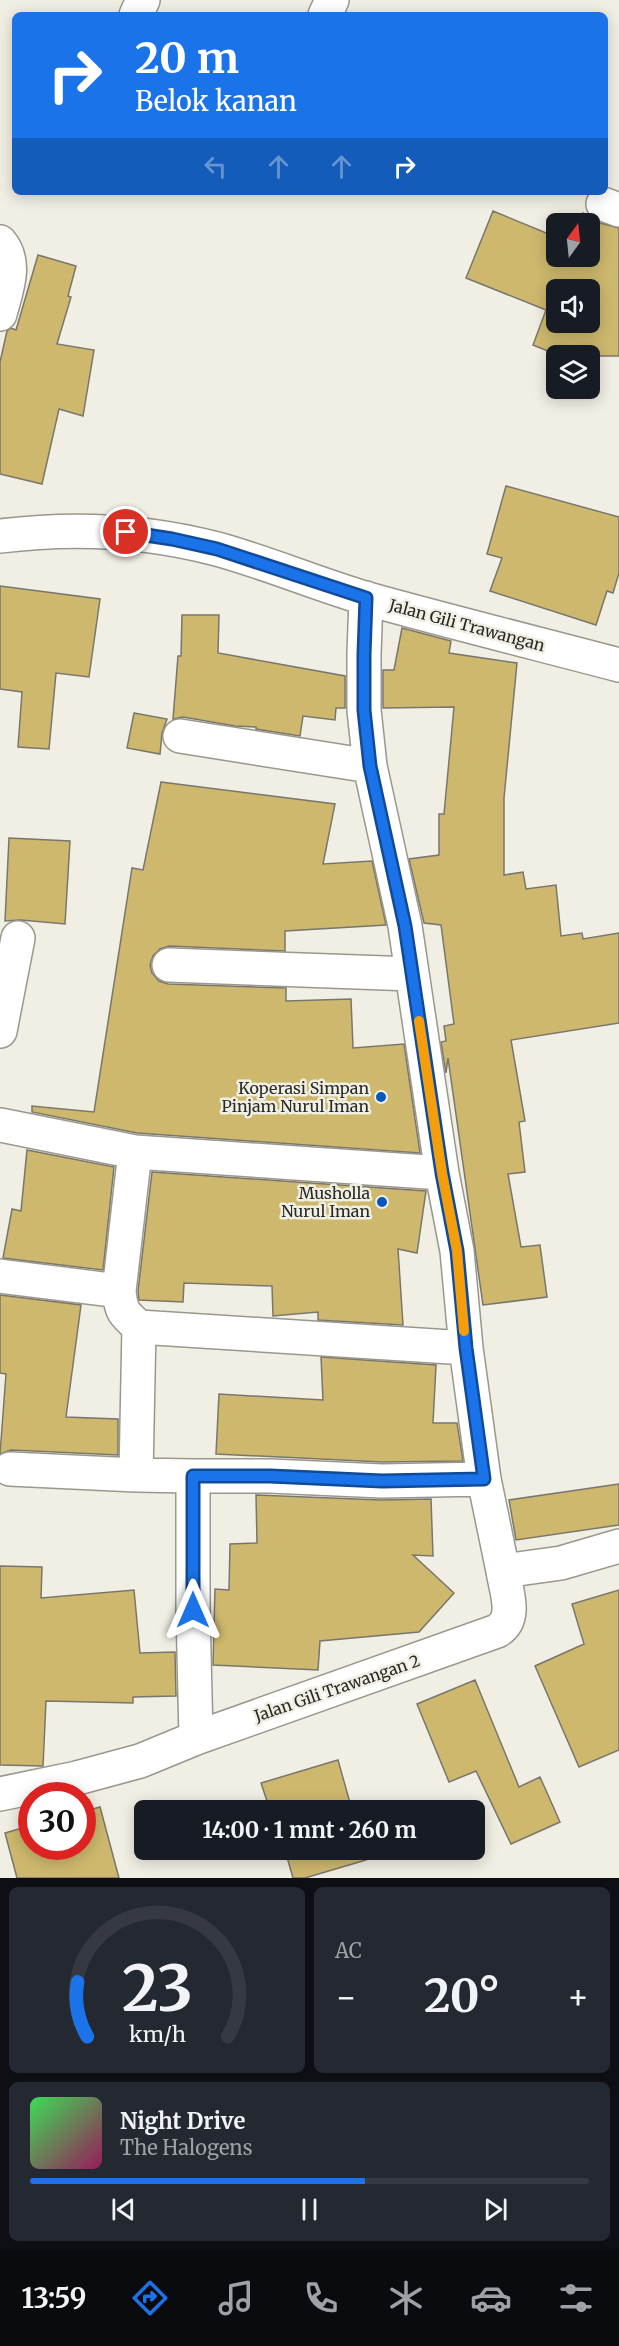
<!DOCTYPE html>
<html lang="id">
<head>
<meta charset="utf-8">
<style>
	:root { --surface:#171b24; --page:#242831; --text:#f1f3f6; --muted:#9ea1a6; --line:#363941; --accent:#1a73e8 }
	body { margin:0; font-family:Merriweather,serif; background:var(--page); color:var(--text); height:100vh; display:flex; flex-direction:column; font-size:22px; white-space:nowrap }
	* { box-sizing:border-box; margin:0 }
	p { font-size:20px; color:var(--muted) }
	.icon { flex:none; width:33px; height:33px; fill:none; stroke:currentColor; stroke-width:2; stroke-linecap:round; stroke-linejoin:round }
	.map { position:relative; height:1878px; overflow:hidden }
	.sheet { display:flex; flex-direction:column; gap:9px; padding:9px; background:#0d0f14; flex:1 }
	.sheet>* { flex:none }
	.hud { position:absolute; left:12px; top:12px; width:596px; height:183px; border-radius:9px; box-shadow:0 3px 15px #0003; background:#1a73e8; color:#fff; overflow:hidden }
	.needle { width:39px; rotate:15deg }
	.buttons { position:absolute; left:546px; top:213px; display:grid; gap:12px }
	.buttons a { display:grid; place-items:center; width:54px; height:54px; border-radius:9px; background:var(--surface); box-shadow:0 3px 15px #0003; font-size:30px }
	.speed { position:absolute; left:18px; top:1782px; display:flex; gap:12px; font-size:30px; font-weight:700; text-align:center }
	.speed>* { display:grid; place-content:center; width:78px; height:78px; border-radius:50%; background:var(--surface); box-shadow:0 3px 15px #0003; line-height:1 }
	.speed .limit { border:9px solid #d22; background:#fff; color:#111 }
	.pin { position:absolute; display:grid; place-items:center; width:51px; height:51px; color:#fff; margin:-26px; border:3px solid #fff; border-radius:50%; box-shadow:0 2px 6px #0007 }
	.me { position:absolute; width:66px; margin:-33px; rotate:0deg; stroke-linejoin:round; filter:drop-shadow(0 0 4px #0008) }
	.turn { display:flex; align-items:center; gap:21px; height:126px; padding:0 24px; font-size:27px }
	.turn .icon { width:78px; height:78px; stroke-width:2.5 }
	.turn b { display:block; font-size:42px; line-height:51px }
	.lanes { display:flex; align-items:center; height:57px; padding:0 24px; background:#0003; justify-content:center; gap:30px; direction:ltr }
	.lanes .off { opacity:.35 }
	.big { font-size:45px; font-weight:700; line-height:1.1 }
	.sheet .widget { flex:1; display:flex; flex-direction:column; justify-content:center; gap:9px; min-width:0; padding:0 21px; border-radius:9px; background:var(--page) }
	.sheet .dial { align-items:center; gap:0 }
	.dial svg { height:156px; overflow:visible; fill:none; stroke:var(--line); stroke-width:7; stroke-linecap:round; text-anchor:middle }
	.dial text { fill:var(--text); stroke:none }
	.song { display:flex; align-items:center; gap:18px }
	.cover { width:72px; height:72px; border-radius:9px; background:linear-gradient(135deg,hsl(130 70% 55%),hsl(330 70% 35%)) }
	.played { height:6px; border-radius:3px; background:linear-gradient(90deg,var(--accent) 60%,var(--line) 60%) }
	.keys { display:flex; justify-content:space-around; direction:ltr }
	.heat { display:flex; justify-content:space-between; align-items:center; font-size:33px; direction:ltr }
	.sheet .tiles { flex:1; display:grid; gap:9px; grid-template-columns:1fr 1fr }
	.widget:last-child { grid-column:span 2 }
	.trip { position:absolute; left:134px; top:1800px; width:351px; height:60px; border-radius:9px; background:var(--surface); box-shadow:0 3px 15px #0003; font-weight:700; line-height:60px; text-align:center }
	.menu { display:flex; height:96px; justify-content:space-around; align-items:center; background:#090b0e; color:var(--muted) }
	.menu .icon { width:42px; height:42px }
	.menu .selected { color:var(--accent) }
	.menu b { font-size:27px; color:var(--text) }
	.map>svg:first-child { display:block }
	.building { fill:#cdb86d; stroke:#79776d; stroke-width:1.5; fill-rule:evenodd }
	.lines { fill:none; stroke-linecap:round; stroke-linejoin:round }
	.minor-casing { stroke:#9a978d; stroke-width:36 }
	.minor { stroke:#fff; stroke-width:33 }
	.route-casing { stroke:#114b97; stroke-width:15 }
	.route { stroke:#1a73e8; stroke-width:10 }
	.slow { stroke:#f59e0b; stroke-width:10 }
	.poi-dot { fill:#0757c1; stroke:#f1eee3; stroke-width:2 }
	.labels { text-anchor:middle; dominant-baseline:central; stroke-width:5; stroke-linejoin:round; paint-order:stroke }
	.street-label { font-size:16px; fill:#2a2925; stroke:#f1eee3 }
	.poi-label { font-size:16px; fill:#2a2925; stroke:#f1eee3; text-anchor:end }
</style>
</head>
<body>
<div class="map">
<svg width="619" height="1878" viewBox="0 0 619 1878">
	<rect width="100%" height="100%" fill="#f1eee3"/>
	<path class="building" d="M493,211L556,237V256H590V224H579L583,213L596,222L619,228V356H560L533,345L546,310L466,278ZM556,290H590V322H556Z
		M38,255L76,266L68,296L71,297L57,344L94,350L83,416L59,409L42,484L0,474V362L7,331L11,328L16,330Z
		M506,486L619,517V573L613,593L607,591L596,625L490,591L502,558L487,554Z
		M0,586L100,599L89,677L56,673L49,749L18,747L22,692L0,689Z
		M182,615H219L218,653L345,676V708H336L335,720L303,716L300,736L256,729V727L235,726L183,717L173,719L178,656H181Z
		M402,628L451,641L449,653L517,663L504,798V875L523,872L526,889L556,885L561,936L582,933L583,939L619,933V1023L511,1040L525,1121L519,1122L525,1172L508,1174L521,1247L540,1245L547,1297L483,1305L448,1058L446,1073L441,1042L446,1041L444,1026L454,1024L441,925L424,923L409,859L439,855V814H444L454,707L383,708V670H394Z
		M134,713L167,719L162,733L160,754L127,748Z
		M161,782L335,804L323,864L372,861L386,925L285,931V951L169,946L160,949L153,956L150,965L152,973L159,981L168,984L286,988V1001L351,999L353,1048L404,1044L420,1153L137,1133L32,1112V1106L94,1112L132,868L143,870Z
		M9,838L70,841L65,924L21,920L5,921Z
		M27,1150L114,1167L103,1270L3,1258L12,1209L21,1211Z
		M152,1172L426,1191L417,1253L398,1249L403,1325L318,1320V1312L273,1316L272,1286L184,1283L183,1302L139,1300L138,1291Z
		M0,1295L81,1305L66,1417L118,1419V1455L11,1450L0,1454L6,1374L0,1373Z
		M321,1357L436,1365L433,1423H457L463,1461L382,1462L216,1454L219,1394L323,1400Z
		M619,1484V1525L516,1540L509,1500Z
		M256,1495L381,1500L431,1499L433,1556L413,1555L454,1593L419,1632L320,1641L318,1670L213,1665L215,1589L229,1590L230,1544L257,1543Z
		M0,1566L42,1567L41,1598L134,1590L140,1653L175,1652L176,1696L133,1697V1703L46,1701L43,1766L0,1765Z
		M619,1590V1750L579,1767L535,1666L584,1644L572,1604Z
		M475,1680L519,1787L540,1777L560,1822L511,1844L476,1771L449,1782L417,1704Z
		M338,1760L352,1810H270L261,1783Z
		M100,1807L119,1878H17L5,1833L32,1825V1846H82V1812Z
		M285,1850H363L366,1860L305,1878H293Z"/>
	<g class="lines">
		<g class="minor-casing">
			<path id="minor" d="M136,15L143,0
				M325,15L332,0
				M603,204L619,210
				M0,242C18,263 6,290 0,314
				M0,536C73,527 145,530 217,549C268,563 317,584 368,599C451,622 535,643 619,665
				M366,598L364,654V710L370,766L405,926L442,1173L457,1251L466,1348L484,1479L503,1571
				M180,736L370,766
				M169,965L412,974
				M0,1031L18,938
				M0,1125L135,1152L442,1173
				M0,1276L119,1291C121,1312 124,1314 139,1327L136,1475L193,1476V1610L196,1738
				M119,1291L135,1152
				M139,1327L466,1348
				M10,1469L136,1475
				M193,1476H270L382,1481L484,1479
				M0,1794L77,1778L140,1761L196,1738L497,1631C518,1619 506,1591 503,1571L561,1563L619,1546"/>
		</g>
		<use href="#minor" class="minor"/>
	</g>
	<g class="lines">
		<g class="route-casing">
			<path id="route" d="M126,532L172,539L217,549L366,598L364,654V710L370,766L405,926L442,1173L457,1251L466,1348L484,1479L382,1481L270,1476H193V1610"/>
		</g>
		<use href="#route" class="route"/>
		<path class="slow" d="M419,1021L442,1173L457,1251L464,1331"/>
	</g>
	<g class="poi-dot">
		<circle cx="381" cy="1097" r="6"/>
		<circle cx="382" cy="1202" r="6"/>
	</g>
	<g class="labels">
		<g class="street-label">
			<text transform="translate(467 625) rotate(15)">Jalan Gili Trawangan</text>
			<text transform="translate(337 1688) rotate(-19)">Jalan Gili Trawangan 2</text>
		</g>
		<g class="poi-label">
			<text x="369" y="1088">Koperasi Simpan<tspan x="369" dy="18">Pinjam Nurul Iman</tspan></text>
			<text x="370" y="1193">Musholla<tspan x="370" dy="18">Nurul Iman</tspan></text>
		</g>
	</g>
</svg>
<div class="buttons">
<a><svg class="needle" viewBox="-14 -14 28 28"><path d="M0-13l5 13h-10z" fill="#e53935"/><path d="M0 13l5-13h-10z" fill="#9ea1a6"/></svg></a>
<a><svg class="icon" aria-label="sound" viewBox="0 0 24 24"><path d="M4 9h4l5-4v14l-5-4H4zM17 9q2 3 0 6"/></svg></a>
<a><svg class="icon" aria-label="layers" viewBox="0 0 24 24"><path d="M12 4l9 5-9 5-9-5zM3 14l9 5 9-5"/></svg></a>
</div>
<div class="speed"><div class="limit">30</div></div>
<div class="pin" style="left:126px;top:532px;background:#d93025"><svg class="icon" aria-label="arrive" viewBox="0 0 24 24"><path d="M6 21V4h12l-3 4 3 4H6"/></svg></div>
<svg class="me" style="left:193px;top:1610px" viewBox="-20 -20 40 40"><path d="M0-17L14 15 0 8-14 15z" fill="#1a73e8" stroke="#fff" stroke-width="4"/></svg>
<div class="trip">14:00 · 1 mnt · 260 m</div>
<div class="hud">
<div class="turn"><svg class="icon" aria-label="right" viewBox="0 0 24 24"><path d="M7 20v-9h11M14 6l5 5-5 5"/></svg><div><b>20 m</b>Belok kanan</div></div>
<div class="lanes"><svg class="icon off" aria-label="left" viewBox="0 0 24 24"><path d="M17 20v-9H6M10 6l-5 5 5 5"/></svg><svg class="icon off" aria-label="ahead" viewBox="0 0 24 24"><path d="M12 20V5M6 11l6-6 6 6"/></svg><svg class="icon off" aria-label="ahead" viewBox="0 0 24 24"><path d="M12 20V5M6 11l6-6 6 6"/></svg><svg class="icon" aria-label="right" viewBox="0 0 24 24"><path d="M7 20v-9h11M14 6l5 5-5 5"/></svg></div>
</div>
</div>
<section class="sheet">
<div class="tiles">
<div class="widget dial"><svg viewBox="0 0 100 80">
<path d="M14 69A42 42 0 1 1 86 69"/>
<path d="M14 69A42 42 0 0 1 9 41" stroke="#1a73e8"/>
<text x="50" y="56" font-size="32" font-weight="700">23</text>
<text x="50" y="72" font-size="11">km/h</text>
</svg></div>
<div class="widget"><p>AC</p>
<div class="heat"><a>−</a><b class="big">20°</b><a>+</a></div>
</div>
<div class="widget">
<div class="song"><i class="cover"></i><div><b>Night Drive</b><p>The Halogens</p></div></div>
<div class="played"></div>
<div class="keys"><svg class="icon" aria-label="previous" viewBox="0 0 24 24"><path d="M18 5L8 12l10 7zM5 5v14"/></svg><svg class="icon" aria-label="pause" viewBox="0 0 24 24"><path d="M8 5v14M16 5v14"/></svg><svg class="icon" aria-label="next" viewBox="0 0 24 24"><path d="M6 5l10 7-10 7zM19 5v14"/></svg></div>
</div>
</div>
</section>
<nav class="menu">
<b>13:59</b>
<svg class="icon selected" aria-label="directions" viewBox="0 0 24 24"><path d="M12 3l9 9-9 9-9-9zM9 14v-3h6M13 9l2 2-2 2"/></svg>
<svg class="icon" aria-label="music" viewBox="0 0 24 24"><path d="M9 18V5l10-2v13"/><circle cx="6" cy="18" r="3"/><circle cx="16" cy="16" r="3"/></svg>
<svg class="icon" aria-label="phone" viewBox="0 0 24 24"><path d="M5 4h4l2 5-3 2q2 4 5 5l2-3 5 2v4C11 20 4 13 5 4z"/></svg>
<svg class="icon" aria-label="climate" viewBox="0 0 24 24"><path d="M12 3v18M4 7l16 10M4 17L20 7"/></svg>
<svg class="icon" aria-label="car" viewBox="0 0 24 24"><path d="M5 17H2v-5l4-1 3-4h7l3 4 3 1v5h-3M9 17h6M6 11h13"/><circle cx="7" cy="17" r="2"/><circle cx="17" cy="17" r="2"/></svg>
<svg class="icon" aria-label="filters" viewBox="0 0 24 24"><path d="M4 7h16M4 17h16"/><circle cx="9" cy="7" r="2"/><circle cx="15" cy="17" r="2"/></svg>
</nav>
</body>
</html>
